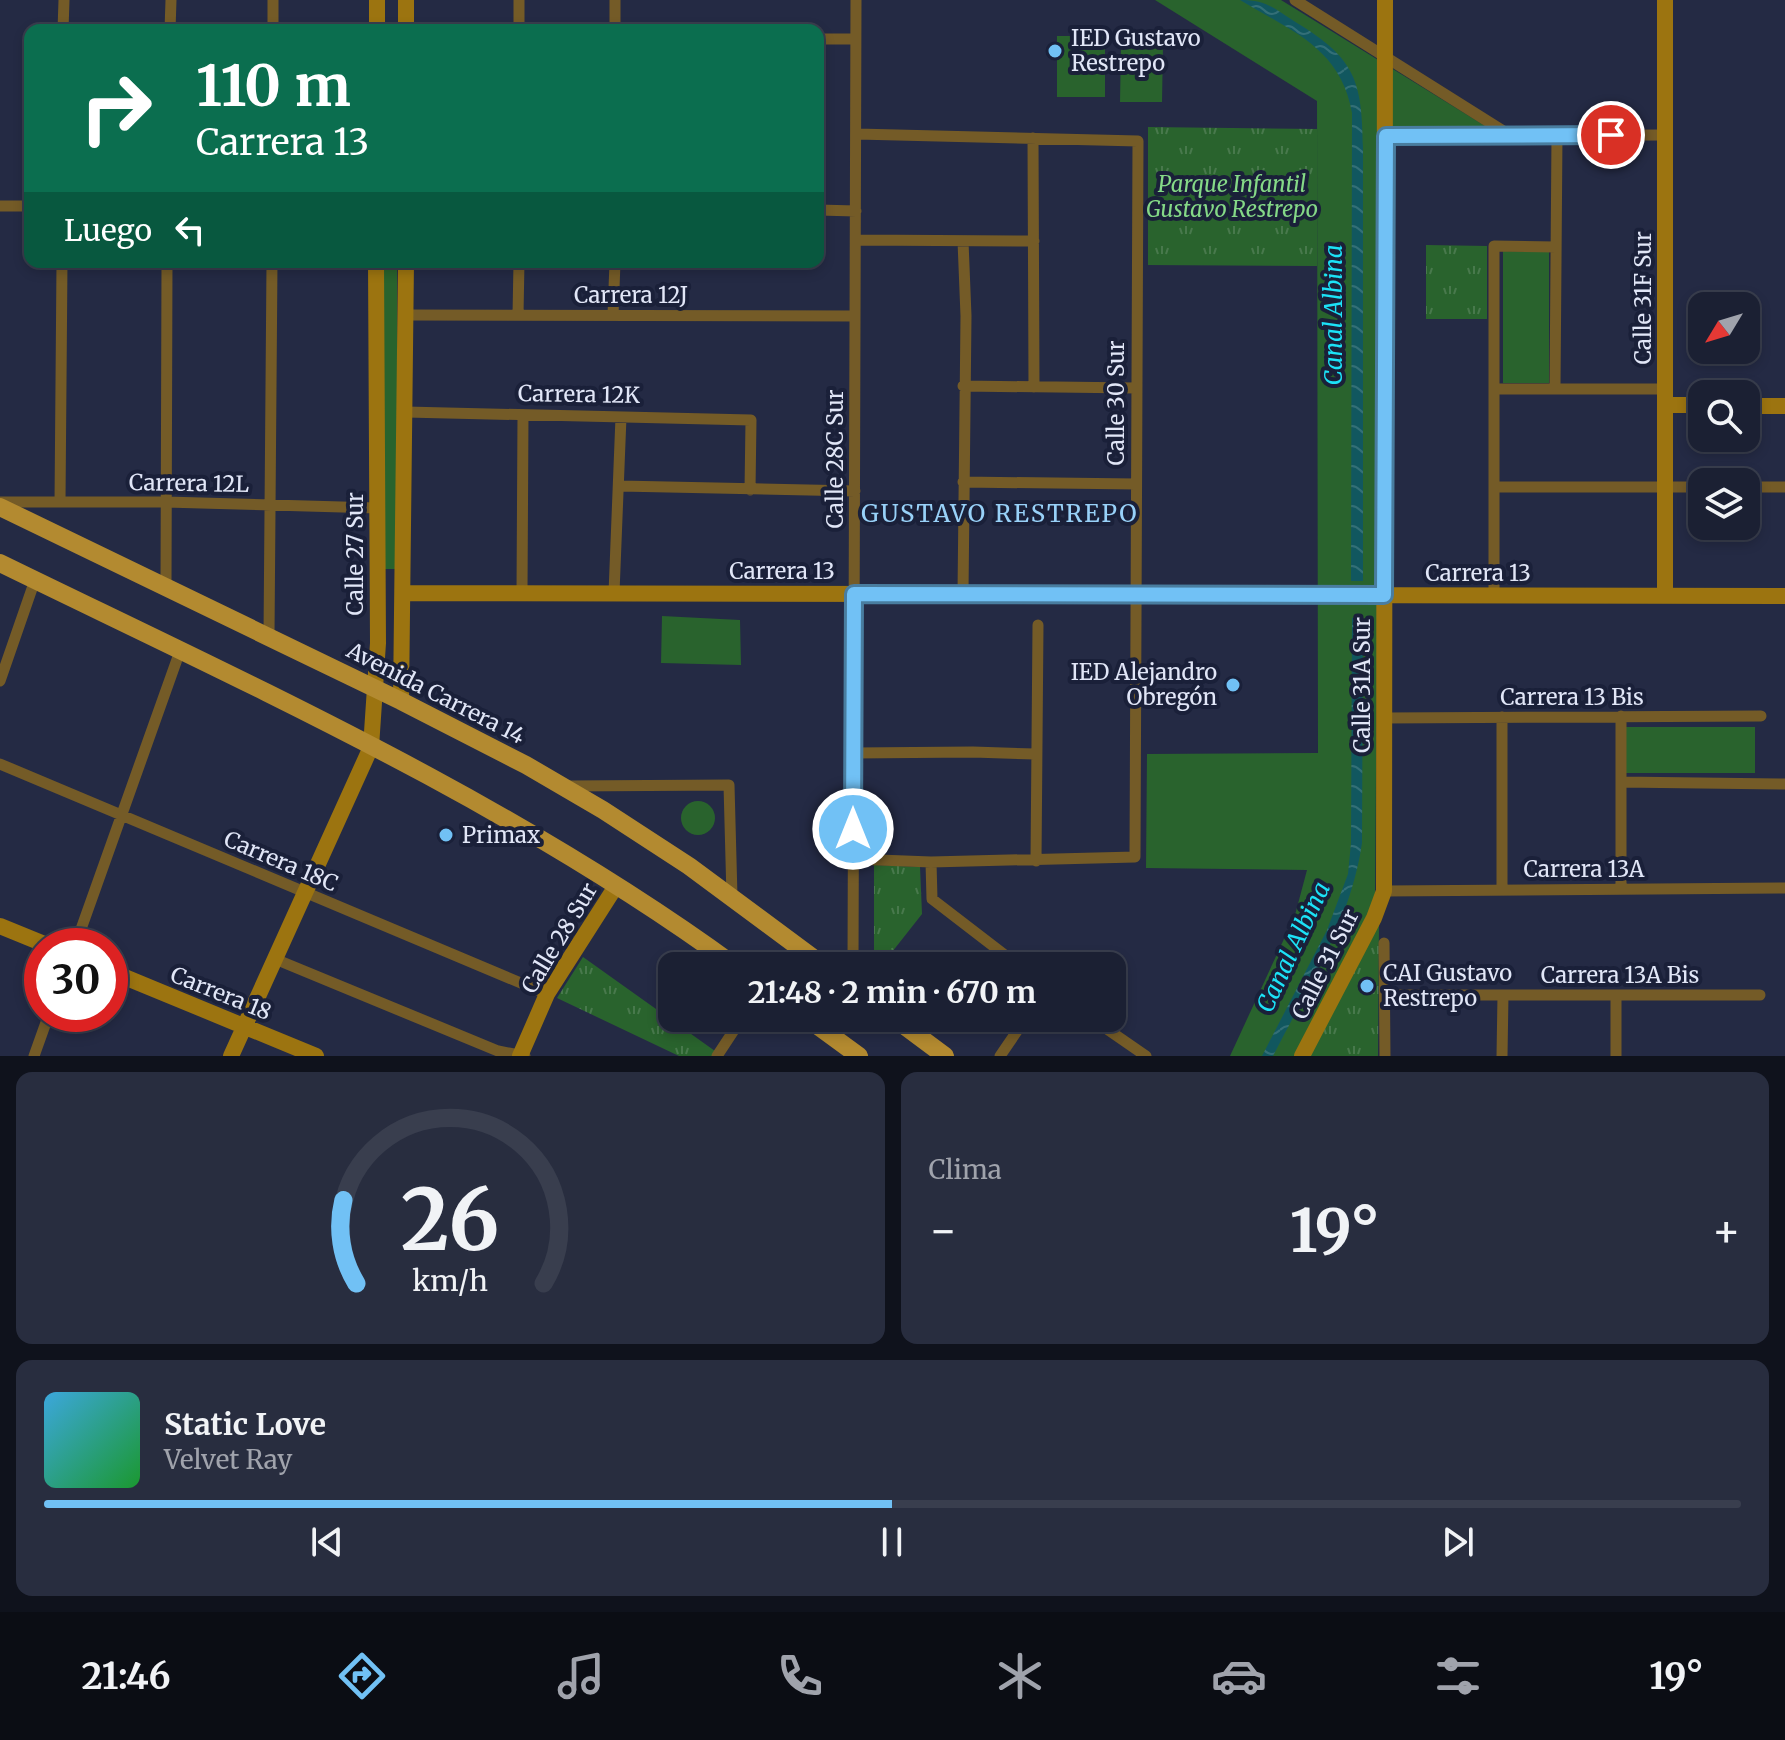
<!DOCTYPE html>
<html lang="es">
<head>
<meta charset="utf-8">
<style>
	:root { --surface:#1b2033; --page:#282d3f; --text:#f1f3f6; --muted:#a0a3ac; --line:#393e4e; --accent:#71c1f5 }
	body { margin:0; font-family:Merriweather,serif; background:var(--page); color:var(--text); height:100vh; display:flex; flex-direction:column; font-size:30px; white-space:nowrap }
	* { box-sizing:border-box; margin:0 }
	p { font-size:26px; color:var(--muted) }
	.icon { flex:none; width:44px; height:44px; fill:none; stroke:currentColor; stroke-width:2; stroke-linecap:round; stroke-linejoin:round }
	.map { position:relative; height:1056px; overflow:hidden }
	.sheet { display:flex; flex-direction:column; gap:16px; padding:16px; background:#0f121c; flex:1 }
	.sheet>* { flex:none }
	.top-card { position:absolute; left:24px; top:24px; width:800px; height:244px; border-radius:16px; box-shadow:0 4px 12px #0003,0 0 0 2px var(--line); background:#0b6e4f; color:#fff; overflow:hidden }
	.needle { width:52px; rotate:232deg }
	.fabs { position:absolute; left:1688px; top:292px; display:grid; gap:16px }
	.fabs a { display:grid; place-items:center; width:72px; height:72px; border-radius:16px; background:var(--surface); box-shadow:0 4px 12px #0003,0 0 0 2px var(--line); font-size:40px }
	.speed { position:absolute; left:24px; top:928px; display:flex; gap:16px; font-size:40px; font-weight:700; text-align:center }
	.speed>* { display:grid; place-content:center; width:104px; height:104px; border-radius:50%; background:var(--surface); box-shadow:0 4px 12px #0003,0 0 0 2px var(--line); line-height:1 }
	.speed .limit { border:12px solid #d22; background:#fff; color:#111 }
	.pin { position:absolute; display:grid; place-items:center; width:68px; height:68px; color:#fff; margin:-34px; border:4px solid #fff; border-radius:50%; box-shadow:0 2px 8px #0007 }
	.me { position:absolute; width:88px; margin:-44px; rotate:0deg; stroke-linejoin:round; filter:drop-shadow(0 0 6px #0008) }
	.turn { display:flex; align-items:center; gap:28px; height:168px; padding:0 40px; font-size:36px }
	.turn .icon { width:104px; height:104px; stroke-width:2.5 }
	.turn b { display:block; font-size:56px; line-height:68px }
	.then { display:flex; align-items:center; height:76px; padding:0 40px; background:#0003; gap:16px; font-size:30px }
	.big { font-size:60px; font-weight:700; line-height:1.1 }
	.sheet .widget { flex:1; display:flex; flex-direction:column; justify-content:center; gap:12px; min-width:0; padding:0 28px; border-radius:16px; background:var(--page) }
	.sheet .dial { align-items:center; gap:0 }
	.dial svg { height:208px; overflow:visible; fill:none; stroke:var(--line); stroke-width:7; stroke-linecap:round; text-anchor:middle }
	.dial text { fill:var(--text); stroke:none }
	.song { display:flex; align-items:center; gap:24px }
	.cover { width:96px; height:96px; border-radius:12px; background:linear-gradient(135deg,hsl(200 70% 55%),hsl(130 70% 35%)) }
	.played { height:8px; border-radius:4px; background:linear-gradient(90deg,var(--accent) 50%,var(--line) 50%) }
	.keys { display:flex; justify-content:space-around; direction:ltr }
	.heat { display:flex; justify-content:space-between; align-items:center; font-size:44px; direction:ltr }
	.sheet .tiles { flex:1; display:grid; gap:16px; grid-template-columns:1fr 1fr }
	.widget:last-child { grid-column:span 2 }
	.trip { position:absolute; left:658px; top:952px; width:468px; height:80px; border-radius:16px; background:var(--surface); box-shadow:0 4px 12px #0003,0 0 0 2px var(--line); font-weight:700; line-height:80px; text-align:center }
	.dock { display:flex; height:128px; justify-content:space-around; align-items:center; background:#0b0d14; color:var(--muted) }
	.dock .icon { width:56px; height:56px }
	.dock .on { color:var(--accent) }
	.dock b { font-size:36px; color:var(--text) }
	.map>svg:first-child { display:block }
	.grass { fill:#29632d }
	.park { fill:url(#park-tufts) }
	.water { fill:url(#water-waves) }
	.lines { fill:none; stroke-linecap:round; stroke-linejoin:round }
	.street { stroke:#745b27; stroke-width:11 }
	.secondary { stroke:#9c7410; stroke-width:16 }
	.primary { stroke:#b38a30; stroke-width:18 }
	.route-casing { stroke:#497d9f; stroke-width:20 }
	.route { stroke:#71c1f5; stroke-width:14 }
	.poi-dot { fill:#71c1f5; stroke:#1a2039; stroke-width:3 }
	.labels { text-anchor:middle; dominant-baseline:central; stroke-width:8; stroke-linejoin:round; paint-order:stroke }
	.poi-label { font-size:22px; fill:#e1e6f7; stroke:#1a2039; text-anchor:start }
	.park-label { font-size:22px; font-style:italic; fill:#85d987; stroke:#1a2039 }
	.street-label { font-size:22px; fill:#e1e6f7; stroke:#1a2039 }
	.water-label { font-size:24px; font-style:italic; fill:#1ce2f7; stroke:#1a2039 }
	.neighbourhood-label { font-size:24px; letter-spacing:2px; fill:#98d1f8; stroke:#1a2039 }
</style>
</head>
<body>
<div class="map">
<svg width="1785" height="1056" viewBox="0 0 1785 1056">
	<defs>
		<pattern id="park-tufts" width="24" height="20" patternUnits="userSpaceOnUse" patternTransform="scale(2)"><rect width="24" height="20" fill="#29632d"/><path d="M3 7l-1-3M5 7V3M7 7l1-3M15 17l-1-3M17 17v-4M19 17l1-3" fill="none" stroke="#48794c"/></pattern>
		<pattern id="water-waves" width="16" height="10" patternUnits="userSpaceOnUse" patternTransform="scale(2)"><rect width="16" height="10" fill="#11575f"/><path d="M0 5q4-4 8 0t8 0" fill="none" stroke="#336f77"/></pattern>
	</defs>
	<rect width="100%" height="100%" fill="#242a44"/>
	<path class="grass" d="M1155,0H1281L1490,129H1381L1375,900L1294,1056H1230L1295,915L1307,870L1146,868L1147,754L1318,753L1317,101Z
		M1057,36H1105V97H1057Z
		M1121,44L1163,45L1162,102H1120Z
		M1503,251L1549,252V383H1503Z
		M383,262H397V569H383Z
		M662,616L740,620L741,665L661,663Z
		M1623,727H1755V773H1623Z
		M681 818a17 17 0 1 1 34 0a17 17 0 1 1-34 0Z"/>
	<path class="park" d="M1148,127L1317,129V266L1148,265Z
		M1426,245L1487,246V319H1426Z
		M874,865L920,867L922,914L881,966H877L874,955Z
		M1379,920L1378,1056H1309Z
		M583,957L722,1056H679L557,998Z"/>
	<path class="water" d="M1240,0C1268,0 1274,9 1297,23C1356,59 1362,81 1363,148V581H1351L1352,113C1341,48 1291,31 1240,0Z
		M1352,618H1363L1362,843C1351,920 1308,987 1273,1056H1262L1327,930L1348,874L1351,843Z"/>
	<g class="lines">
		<path class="street" d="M519,0V30
			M1295,0L1508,134
			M63,30L64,0
			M170,30L171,0
			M273,30V0
			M615,30V0
			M818,39H855
			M1386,136L1665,135
			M1033,138L1034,387
			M0,206H30
			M818,210L856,211
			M856,240L1034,241
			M407,315L855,316
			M518,315L519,262
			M613,315L615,262
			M963,386L1136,388
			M1494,389H1665
			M1555,389L1557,135
			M406,412L751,420L750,490
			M963,482L1136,484
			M620,486L855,491
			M1494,487H1702
			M1746,487H1785
			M0,502H166L377,508
			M60,502L62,262
			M166,588L167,262
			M522,593L523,415
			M614,593L621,417
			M963,594L966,316L963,241
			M1494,595V246L1556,247
			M269,636L272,262
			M0,681L35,580
			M1384,718L1761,716
			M854,753L973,752L1035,754
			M0,764L547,994
			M1621,782L1785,784
			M567,786L729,785L732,897
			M853,859L931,862L1135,857L1138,141L857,134
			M1036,861L1038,625
			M931,862L932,899L1019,966
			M1621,889V716
			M1502,890V717
			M1384,891L1785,888
			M1384,943L1385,1056
			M75,946L180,651
			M275,959L498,1051L525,1056
			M853,966L856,0
			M1385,995H1760
			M1091,1018L1146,1056
			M34,1056L49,1014
			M717,1056L742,1018
			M1000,1056L1026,1018
			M1502,1056L1503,995
			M1616,1056V995"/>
		<path class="secondary" d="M1665,0V596
			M377,30V0
			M406,30V0
			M1665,405H1702
			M1746,406H1785
			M403,593L1785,596
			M401,701L406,262
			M0,926L49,946
			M110,971L316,1056
			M231,1056L371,747L378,643L376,262
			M520,1056L547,994L616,886
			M1302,1056L1374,918L1384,891L1385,0"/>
		<path class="primary" d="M0,507L401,701L526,765L603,810L689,866L824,966
			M0,563C250,685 509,801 735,966
			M807,1018L859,1056
			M894,1018L945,1056"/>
	</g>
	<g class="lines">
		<g class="route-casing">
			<path id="route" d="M853,829L854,594L1384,595L1386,136L1611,135"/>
		</g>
		<use href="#route" class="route"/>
	</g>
	<g class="poi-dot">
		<circle cx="1055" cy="51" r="8"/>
		<circle cx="1233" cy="685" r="8"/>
		<circle cx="446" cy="835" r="8"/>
		<circle cx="1367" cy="986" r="8"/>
	</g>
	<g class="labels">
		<g class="poi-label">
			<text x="1071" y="38">IED Gustavo<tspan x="1071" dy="25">Restrepo</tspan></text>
			<text x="1217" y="672" text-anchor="end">IED Alejandro<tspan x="1217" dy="25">Obregón</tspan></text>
			<text x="462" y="835">Primax</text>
			<text x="1383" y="973">CAI Gustavo<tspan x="1383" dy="25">Restrepo</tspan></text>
		</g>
		<g class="park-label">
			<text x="1232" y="184">Parque Infantil<tspan x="1232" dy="25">Gustavo Restrepo</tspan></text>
		</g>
		<g class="street-label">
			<text x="631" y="295">Carrera 12J</text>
			<text transform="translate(1643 298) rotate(-90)">Calle 31F Sur</text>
			<text transform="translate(579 394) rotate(1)">Carrera 12K</text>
			<text transform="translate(1116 403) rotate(-90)">Calle 30 Sur</text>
			<text transform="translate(835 459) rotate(-90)">Calle 28C Sur</text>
			<text transform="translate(189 483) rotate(1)">Carrera 12L</text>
			<text transform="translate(355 554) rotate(-90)">Calle 27 Sur</text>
			<text x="782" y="571">Carrera 13</text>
			<text x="1478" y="573">Carrera 13</text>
			<text transform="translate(1362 685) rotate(-90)">Calle 31A Sur</text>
			<text transform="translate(436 693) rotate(27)">Avenida Carrera 14</text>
			<text x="1572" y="697">Carrera 13 Bis</text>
			<text transform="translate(281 861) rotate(23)">Carrera 18C</text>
			<text x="1584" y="869">Carrera 13A</text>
			<text transform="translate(559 938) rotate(-59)">Calle 28 Sur</text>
			<text transform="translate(1325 964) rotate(-63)">Calle 31 Sur</text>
			<text x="1620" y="975">Carrera 13A Bis</text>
			<text transform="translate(221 993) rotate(22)">Carrera 18</text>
		</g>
		<g class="water-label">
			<text transform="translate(1333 315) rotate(-90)">Canal Albina</text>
			<text transform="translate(1293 947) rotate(-65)">Canal Albina</text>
		</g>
		<g class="neighbourhood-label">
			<text x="1000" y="513">GUSTAVO RESTREPO</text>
		</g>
	</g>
</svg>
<div class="fabs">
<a><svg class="needle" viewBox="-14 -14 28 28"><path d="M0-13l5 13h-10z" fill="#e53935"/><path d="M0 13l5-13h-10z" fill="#a0a3ac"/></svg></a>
<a><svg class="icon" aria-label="search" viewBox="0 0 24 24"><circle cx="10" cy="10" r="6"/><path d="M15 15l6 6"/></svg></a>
<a><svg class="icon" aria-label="layers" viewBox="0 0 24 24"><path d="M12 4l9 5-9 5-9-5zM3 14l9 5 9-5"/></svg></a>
</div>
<div class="speed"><div class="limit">30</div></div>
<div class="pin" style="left:1611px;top:135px;background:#d93025"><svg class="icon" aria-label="arrive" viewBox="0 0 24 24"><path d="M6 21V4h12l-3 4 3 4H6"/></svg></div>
<svg class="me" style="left:853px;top:829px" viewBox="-20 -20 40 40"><circle r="17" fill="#71c1f5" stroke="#fff" stroke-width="3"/><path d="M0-11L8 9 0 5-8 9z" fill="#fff"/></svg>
<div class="trip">21:48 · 2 min · 670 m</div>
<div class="top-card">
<div class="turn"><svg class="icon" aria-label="right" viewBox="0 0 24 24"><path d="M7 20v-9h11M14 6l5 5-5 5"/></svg><div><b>110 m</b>Carrera 13</div></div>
<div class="then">Luego<svg class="icon" aria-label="left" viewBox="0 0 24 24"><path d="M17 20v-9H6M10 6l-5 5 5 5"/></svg></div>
</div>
</div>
<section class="sheet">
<div class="tiles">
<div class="widget dial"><svg viewBox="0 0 100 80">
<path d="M14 69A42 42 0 1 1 86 69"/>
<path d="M14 69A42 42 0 0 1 9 37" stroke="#71c1f5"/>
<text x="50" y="56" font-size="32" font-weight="700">26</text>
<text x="50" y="72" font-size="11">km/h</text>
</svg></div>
<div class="widget"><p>Clima</p>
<div class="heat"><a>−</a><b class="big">19°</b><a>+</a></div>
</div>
<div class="widget">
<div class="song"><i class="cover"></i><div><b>Static Love</b><p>Velvet Ray</p></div></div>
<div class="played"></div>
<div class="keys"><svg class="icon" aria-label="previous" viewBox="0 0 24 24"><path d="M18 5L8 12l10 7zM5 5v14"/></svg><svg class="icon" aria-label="pause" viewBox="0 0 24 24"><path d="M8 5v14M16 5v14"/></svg><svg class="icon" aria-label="next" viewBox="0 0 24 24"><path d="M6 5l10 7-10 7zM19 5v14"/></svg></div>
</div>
</div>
</section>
<nav class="dock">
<b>21:46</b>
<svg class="icon on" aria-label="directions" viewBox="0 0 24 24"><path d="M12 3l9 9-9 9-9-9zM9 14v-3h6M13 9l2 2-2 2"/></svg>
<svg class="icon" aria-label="music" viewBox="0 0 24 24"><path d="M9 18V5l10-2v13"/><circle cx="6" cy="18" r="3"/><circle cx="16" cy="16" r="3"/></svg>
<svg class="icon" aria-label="phone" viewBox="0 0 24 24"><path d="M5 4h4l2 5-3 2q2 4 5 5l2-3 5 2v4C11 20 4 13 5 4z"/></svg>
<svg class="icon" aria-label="climate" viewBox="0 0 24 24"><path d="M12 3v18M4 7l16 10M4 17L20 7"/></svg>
<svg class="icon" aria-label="car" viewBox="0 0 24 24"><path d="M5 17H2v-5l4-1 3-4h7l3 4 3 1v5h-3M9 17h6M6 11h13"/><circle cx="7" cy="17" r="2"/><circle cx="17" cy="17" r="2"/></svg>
<svg class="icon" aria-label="filters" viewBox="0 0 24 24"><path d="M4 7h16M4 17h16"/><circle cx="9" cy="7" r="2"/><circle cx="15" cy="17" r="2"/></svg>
<b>19°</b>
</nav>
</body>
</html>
